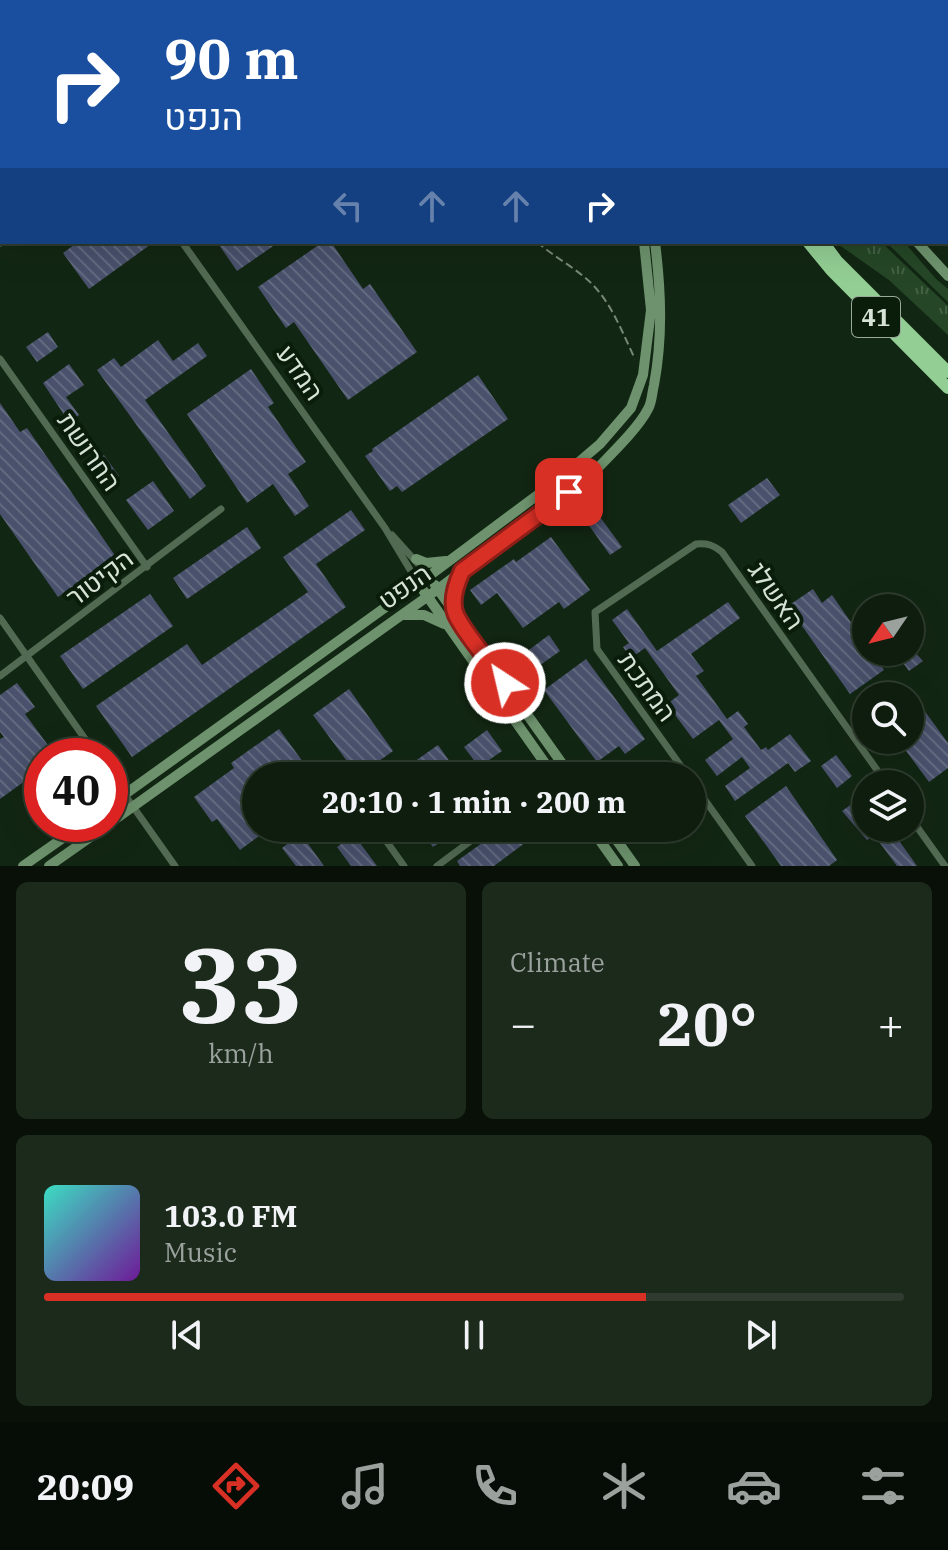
<!DOCTYPE html>
<html lang="en">
<head>
<meta charset="utf-8">
<style>
	:root { --surface:#0e1d0e; --page:#1c2a1c; --text:#f1f3f6; --muted:#9ba29e; --line:#2e3b2e; --accent:#d93025 }
	body { margin:0; font-family:"IBM Plex Serif",Heebo,serif; background:var(--page); color:var(--text); height:100vh; display:flex; flex-direction:column; font-size:30px; white-space:nowrap }
	* { box-sizing:border-box; margin:0 }
	p { font-size:26px; color:var(--muted) }
	.icon { flex:none; width:44px; height:44px; fill:none; stroke:currentColor; stroke-width:2; stroke-linecap:round; stroke-linejoin:round }
	.map { position:relative; height:866px; overflow:hidden }
	.sheet { display:flex; flex-direction:column; gap:16px; padding:16px; background:#081008; flex:1 }
	.sheet>* { flex:none }
	.top-card { position:absolute; left:0px; top:0px; width:948px; height:244px; box-shadow:0 8px 32px #0002,0 0 0 2px var(--line); background:#1a4fa0; color:#fff; overflow:hidden }
	.needle { width:52px; rotate:235deg }
	.controls { position:absolute; left:852px; top:594px; display:grid; gap:16px }
	.controls a { display:grid; place-items:center; width:72px; height:72px; border-radius:50%; background:var(--surface); box-shadow:0 8px 32px #0002,0 0 0 2px var(--line); font-size:40px }
	.speed { position:absolute; left:24px; top:738px; display:flex; gap:16px; font-size:40px; font-weight:700; text-align:center }
	.speed>* { display:grid; place-content:center; width:104px; height:104px; border-radius:50%; background:var(--surface); box-shadow:0 8px 32px #0002,0 0 0 2px var(--line); line-height:1 }
	.speed .limit { border:12px solid #d22; background:#fff; color:#111 }
	.pin { position:absolute; display:grid; place-items:center; width:68px; height:68px; color:#fff; margin:-34px; border-radius:16px; box-shadow:0 4px 12px #0006 }
	.me { position:absolute; width:88px; margin:-44px; rotate:325deg; stroke-linejoin:round; filter:drop-shadow(0 0 6px #0008) }
	.turn { display:flex; align-items:center; gap:28px; height:168px; padding:0 32px; font-size:36px }
	.turn .icon { width:104px; height:104px; stroke-width:2.5 }
	.turn b { display:block; font-size:56px; line-height:68px }
	.lanes { display:flex; align-items:center; height:76px; padding:0 32px; background:#0003; justify-content:center; gap:40px; direction:ltr }
	.lanes .off { opacity:.35 }
	.big { font-size:60px; font-weight:700; line-height:1.1 }
	.sheet .tile { flex:1; display:flex; flex-direction:column; justify-content:center; gap:12px; min-width:0; padding:0 28px; border-radius:12px; background:var(--page) }
	.sheet .dial { align-items:center; gap:0 }
	.dial b { font-size:104px; line-height:1 }
	.song { display:flex; align-items:center; gap:24px }
	.cover { width:96px; height:96px; border-radius:12px; background:linear-gradient(135deg,hsl(170 70% 55%),hsl(280 70% 35%)) }
	.played { height:8px; border-radius:4px; background:linear-gradient(90deg,var(--accent) 70%,var(--line) 70%) }
	.keys { display:flex; justify-content:space-around; direction:ltr }
	.heat { display:flex; justify-content:space-between; align-items:center; font-size:44px; direction:ltr }
	.sheet .tiles { flex:1; display:grid; gap:16px; grid-template-columns:1fr 1fr }
	.tile:last-child { grid-column:span 2 }
	.trip { position:absolute; left:242px; top:762px; width:464px; height:80px; border-radius:40px; background:var(--surface); box-shadow:0 8px 32px #0002,0 0 0 2px var(--line); font-weight:700; line-height:80px; text-align:center }
	.dock { display:flex; height:128px; justify-content:space-around; align-items:center; background:#060c06; color:var(--muted) }
	.dock .icon { width:56px; height:56px }
	.dock .selected { color:var(--accent) }
	.dock b { font-size:36px; color:var(--text) }
	.map>svg:first-child { display:block }
	.grass { fill:url(#grass-tufts) }
	.forest { fill:url(#forest-crowns) }
	.building { fill:url(#building-back-hatch) }
	.lines { fill:none; stroke-linecap:round; stroke-linejoin:round }
	.path { stroke:#787; stroke-width:2; stroke-dasharray:8 4; stroke-linecap:butt }
	.street { stroke:#526952; stroke-width:7 }
	.secondary { stroke:#6d926d; stroke-width:10 }
	.highway { stroke:#93ce94; stroke-width:12 }
	.route-casing { stroke:#8d1f18; stroke-width:20 }
	.route { stroke:#d93025; stroke-width:14 }
	.labels { text-anchor:middle; dominant-baseline:central; stroke-width:8; stroke-linejoin:round; paint-order:stroke }
	.shield { fill:#091d0a; stroke:#98a899; stroke-width:2 }
	.shield-label { font-size:24px; font-weight:bold; fill:#d6e3d6 }
	.street-label { font-size:26px; fill:#d6e3d6; stroke:#091d0a }
</style>
</head>
<body>
<div class="map">
<svg width="948" height="866" viewBox="0 0 948 866">
	<defs>
		<pattern id="grass-tufts" width="24" height="20" patternUnits="userSpaceOnUse" patternTransform="scale(2)"><rect width="24" height="20" fill="#254727"/><path d="M3 7l-1-3M5 7V3M7 7l1-3M15 17l-1-3M17 17v-4M19 17l1-3" fill="none" stroke="#446146"/></pattern>
		<pattern id="forest-crowns" width="20" height="18" patternUnits="userSpaceOnUse" patternTransform="scale(2)"><rect width="20" height="18" fill="#254727"/><path d="M2 6a3 3 0 1 1 6 0M12 15a3 3 0 1 1 6 0" fill="none" stroke="#446146"/></pattern>
		<pattern id="building-back-hatch" width="6" height="6" patternUnits="userSpaceOnUse" patternTransform="scale(2)"><rect width="6" height="6" fill="#49516c"/><path d="M-1 5l2 2M0 0l6 6M5-1l2 2" fill="none" stroke="#626a80"/></pattern>
	</defs>
	<rect width="100%" height="100%" fill="#122713"/>
	<path class="grass" d="M835,242H881L948,306V335L889,280Z"/>
	<path class="forest" d="M886,242H904L936,279L948,289V302Z"/>
	<path class="building" d="M78,242H154L89,289L63,253Z
		M217,242H279L237,271Z
		M323,242H331L363,289L370,284L417,352L348,400L294,322L286,328L258,287Z
		M48,332L58,347L37,362L26,347Z
		M158,340L173,361L198,343L207,356L145,400L206,486L190,499L97,370L114,358L121,367Z
		M69,364L84,385L66,397L79,415L69,422L43,383Z
		M251,369L274,403L268,407L306,462L288,474L309,506L295,516L273,484L247,503L187,414Z
		M478,375L508,419L402,492L397,486L390,491L365,456L373,451L372,449Z
		M0,403L20,432L27,428L116,557L58,597L0,514Z
		M104,455L119,476L110,482L95,461Z
		M767,478L780,495L741,523L728,505Z
		M153,481L174,511L148,530L126,500Z
		M589,502L622,547L610,555L578,510Z
		M351,510L365,530L316,564L346,607L132,757L96,706L187,644L202,665L308,592L283,557Z
		M247,527L261,548L187,599L173,578Z
		M551,537L590,590L564,609L559,602L523,628L497,593L481,605L470,590L514,559L516,562Z
		M813,589L822,603L832,595L866,644V652H872L884,670L850,694L788,606Z
		M150,594L173,626L83,689L60,656Z
		M728,602L740,618L691,654L704,671L696,676L727,719L738,711L748,724L744,727L761,750L766,747L768,750L790,734L811,761L795,772L788,763L735,801L725,786L750,768L742,757L717,776L705,760L733,739L719,720L693,739L667,704L679,695L645,648L631,658L623,647L629,643L612,620L627,609L657,651Z
		M549,635L560,651L529,673L518,658Z
		M910,647L923,661L909,671L895,652H910Z
		M586,659L645,739L625,754L619,746L597,762L544,690Z
		M17,683L35,707L25,714L56,756H42V783L36,788L29,778L0,799V739L4,737L0,732V695Z
		M349,689L393,751L358,776L313,715Z
		M918,702L948,743V768L929,782L898,740H910V708Z
		M279,729L306,766L309,764L317,776H256V828H270L240,850L217,819L212,822L194,797L234,768L231,763Z
		M487,730L502,751L479,767L464,747Z
		M438,745L460,776H394Z
		M836,755L852,776L837,788L821,766Z
		M786,786L837,860L829,866H781L745,816Z
		M866,794V828H890L917,866H897L874,835L867,840L842,811Z
		M419,828H459L433,847Z
		M503,828H526L533,837L494,866H460L457,861Z
		M301,834L324,866H296L282,848Z
		M354,835L377,866H351L337,847Z"/>
	<g class="lines">
		<path class="path" d="M294,0L296,2
			M537,242C554,257 576,268 592,284C612,304 623,334 635,359"/>
		<path class="street" d="M945,0L948,4
			M182,242L385,528L418,583
			M0,243L2,241
			M0,359L147,567
			M392,535L429,576
			M0,618L97,756
			M0,676L221,509
			M110,774L175,866
			M688,776L597,649L595,612L696,544C708,543 713,545 722,552L887,784
			M692,782L752,866
			M910,817L945,866
			M377,828L404,866
			M437,866L488,828"/>
		<path class="secondary" d="M769,0L771,2
			M785,0L787,2
			M672,2L673,0
			M946,106L948,105
			M917,242L948,276
			M416,559L426,563L446,561
			M418,583L554,776
			M435,585L571,776
			M455,612L454,593L461,573
			M403,615H424L444,624
			M110,805L429,576L559,479L600,444L631,408L643,375L651,310L644,242
			M110,823L438,589L591,475C607,458 638,429 648,409C652,403 652,392 654,385C663,336 661,291 655,242
			M591,828L618,866
			M608,828L635,866
			M23,866L83,824
			M49,866L109,824"/>
		<path class="highway" d="M634,0L636,2
			M651,0L656,2
			M692,0L695,2
			M713,0L715,2
			M808,242L831,270L948,388
			M823,242L837,261L948,372"/>
	</g>
	<g class="lines">
		<g class="route-casing">
			<path id="route" d="M505,683C491,663 466,636 456,615C450,601 456,584 462,571L569,492"/>
		</g>
		<use href="#route" class="route"/>
	</g>
	<g class="labels">
		<rect class="shield" x="852" y="297" width="48" height="40" rx="6"/>
		<g class="shield-label">
			<text x="876" y="317">41</text>
		</g>
		<g class="street-label">
			<text transform="translate(301 372) rotate(55)">המדע</text>
			<text transform="translate(90 451) rotate(55)">החרושת</text>
			<text transform="translate(99 577) rotate(-37)">הקיטור</text>
			<text transform="translate(404 586) rotate(-35)">הנפט</text>
			<text transform="translate(777 595) rotate(55)">האשלג</text>
			<text transform="translate(648 686) rotate(54)">המתכת</text>
		</g>
	</g>
</svg>
<div class="controls">
<a><svg class="needle" viewBox="-14 -14 28 28"><path d="M0-13l5 13h-10z" fill="#e53935"/><path d="M0 13l5-13h-10z" fill="#9ba29e"/></svg></a>
<a><svg class="icon" aria-label="search" viewBox="0 0 24 24"><circle cx="10" cy="10" r="6"/><path d="M15 15l6 6"/></svg></a>
<a><svg class="icon" aria-label="layers" viewBox="0 0 24 24"><path d="M12 4l9 5-9 5-9-5zM3 14l9 5 9-5"/></svg></a>
</div>
<div class="speed"><div class="limit">40</div></div>
<div class="pin" style="left:569px;top:492px;background:#d93025"><svg class="icon" aria-label="arrive" viewBox="0 0 24 24"><path d="M6 21V4h12l-3 4 3 4H6"/></svg></div>
<svg class="me" style="left:505px;top:683px" viewBox="-20 -20 40 40"><circle r="17" fill="#d93025" stroke="#fff" stroke-width="3"/><path d="M0-11L8 9 0 5-8 9z" fill="#fff"/></svg>
<div class="trip">20:10 · 1 min · 200 m</div>
<div class="top-card">
<div class="turn"><svg class="icon" aria-label="right" viewBox="0 0 24 24"><path d="M7 20v-9h11M14 6l5 5-5 5"/></svg><div><b>90 m</b>הנפט</div></div>
<div class="lanes"><svg class="icon off" aria-label="left" viewBox="0 0 24 24"><path d="M17 20v-9H6M10 6l-5 5 5 5"/></svg><svg class="icon off" aria-label="ahead" viewBox="0 0 24 24"><path d="M12 20V5M6 11l6-6 6 6"/></svg><svg class="icon off" aria-label="ahead" viewBox="0 0 24 24"><path d="M12 20V5M6 11l6-6 6 6"/></svg><svg class="icon" aria-label="right" viewBox="0 0 24 24"><path d="M7 20v-9h11M14 6l5 5-5 5"/></svg></div>
</div>
</div>
<section class="sheet">
<div class="tiles">
<div class="tile dial"><b>33</b><p>km/h</p></div>
<div class="tile"><p>Climate</p>
<div class="heat"><a>−</a><b class="big">20°</b><a>+</a></div>
</div>
<div class="tile">
<div class="song"><i class="cover"></i><div><b>103.0 FM</b><p>Music</p></div></div>
<div class="played"></div>
<div class="keys"><svg class="icon" aria-label="previous" viewBox="0 0 24 24"><path d="M18 5L8 12l10 7zM5 5v14"/></svg><svg class="icon" aria-label="pause" viewBox="0 0 24 24"><path d="M8 5v14M16 5v14"/></svg><svg class="icon" aria-label="next" viewBox="0 0 24 24"><path d="M6 5l10 7-10 7zM19 5v14"/></svg></div>
</div>
</div>
</section>
<nav class="dock">
<b>20:09</b>
<svg class="icon selected" aria-label="directions" viewBox="0 0 24 24"><path d="M12 3l9 9-9 9-9-9zM9 14v-3h6M13 9l2 2-2 2"/></svg>
<svg class="icon" aria-label="music" viewBox="0 0 24 24"><path d="M9 18V5l10-2v13"/><circle cx="6" cy="18" r="3"/><circle cx="16" cy="16" r="3"/></svg>
<svg class="icon" aria-label="phone" viewBox="0 0 24 24"><path d="M5 4h4l2 5-3 2q2 4 5 5l2-3 5 2v4C11 20 4 13 5 4z"/></svg>
<svg class="icon" aria-label="climate" viewBox="0 0 24 24"><path d="M12 3v18M4 7l16 10M4 17L20 7"/></svg>
<svg class="icon" aria-label="car" viewBox="0 0 24 24"><path d="M5 17H2v-5l4-1 3-4h7l3 4 3 1v5h-3M9 17h6M6 11h13"/><circle cx="7" cy="17" r="2"/><circle cx="17" cy="17" r="2"/></svg>
<svg class="icon" aria-label="filters" viewBox="0 0 24 24"><path d="M4 7h16M4 17h16"/><circle cx="9" cy="7" r="2"/><circle cx="15" cy="17" r="2"/></svg>
</nav>
</body>
</html>
